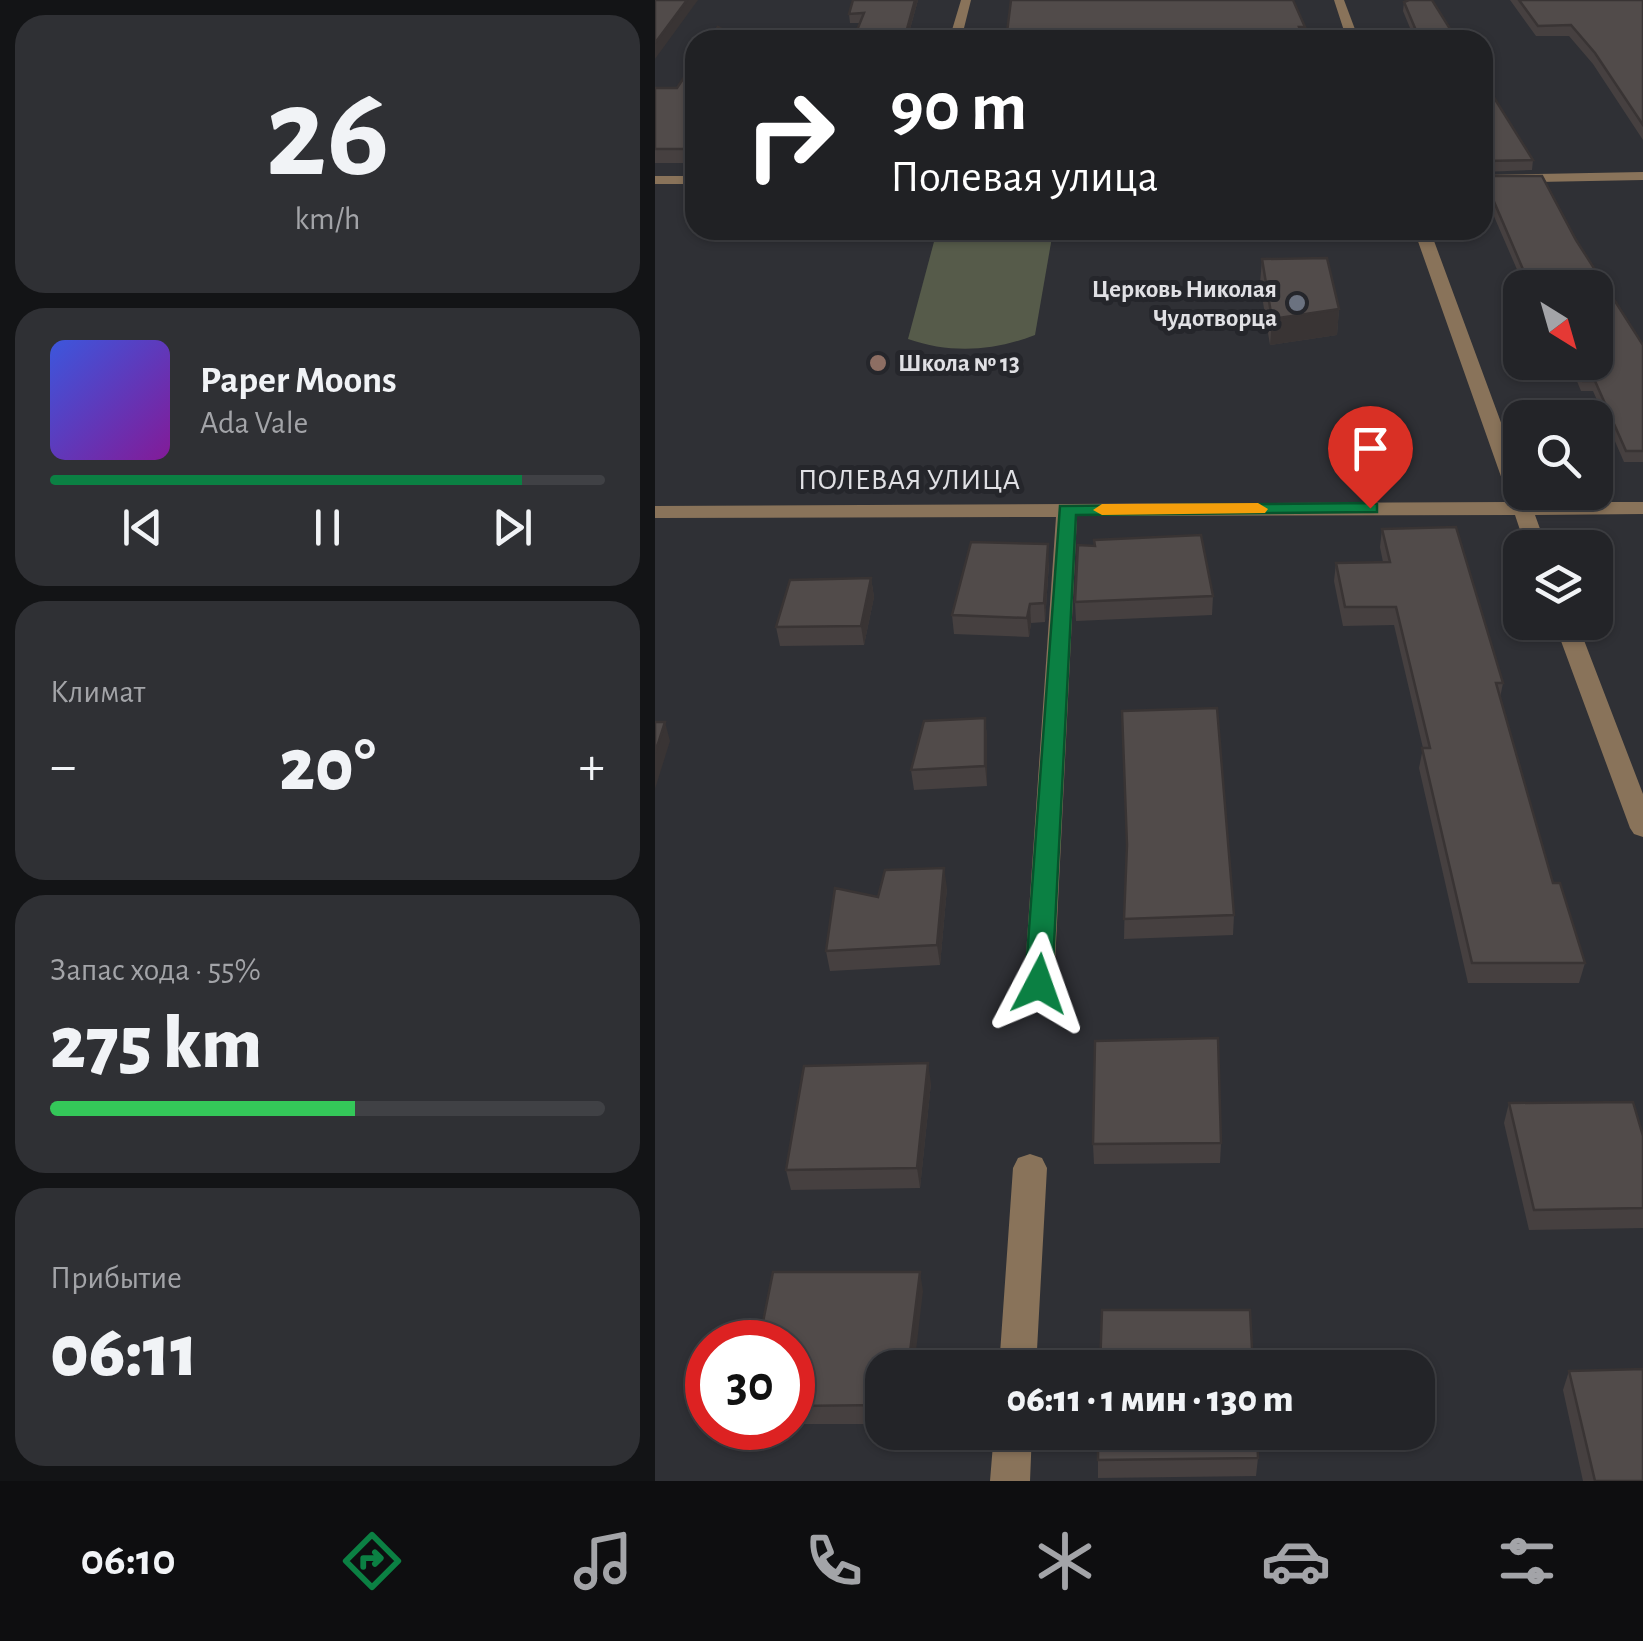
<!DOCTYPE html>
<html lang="ru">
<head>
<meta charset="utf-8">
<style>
	:root { --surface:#232428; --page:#2f3034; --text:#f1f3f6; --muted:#a3a4a8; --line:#404145; --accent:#0b8043 }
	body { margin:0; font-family:"Alegreya Sans",sans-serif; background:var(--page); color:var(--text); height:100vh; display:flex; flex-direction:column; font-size:38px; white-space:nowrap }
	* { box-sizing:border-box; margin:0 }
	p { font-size:32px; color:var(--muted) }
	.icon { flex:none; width:55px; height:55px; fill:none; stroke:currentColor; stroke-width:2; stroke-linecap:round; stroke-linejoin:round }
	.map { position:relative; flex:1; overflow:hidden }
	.details { display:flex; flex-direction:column; gap:15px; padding:15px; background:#131416; width:655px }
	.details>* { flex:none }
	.banner { position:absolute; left:30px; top:30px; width:808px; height:210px; border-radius:30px; box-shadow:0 2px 8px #0004,0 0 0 2px var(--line); background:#202124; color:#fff; overflow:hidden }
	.needle { width:65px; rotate:143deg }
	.fabs { position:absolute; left:848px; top:270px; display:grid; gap:20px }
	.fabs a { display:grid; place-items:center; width:110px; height:110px; border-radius:20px; background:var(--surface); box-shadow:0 2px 8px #0004,0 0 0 2px var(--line); font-size:50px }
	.speed { position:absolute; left:30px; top:1320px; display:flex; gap:20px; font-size:50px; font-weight:700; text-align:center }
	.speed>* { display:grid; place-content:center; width:130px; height:130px; border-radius:50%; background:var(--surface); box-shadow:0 2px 8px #0004,0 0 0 2px var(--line); line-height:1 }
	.speed .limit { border:15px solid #d22; background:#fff; color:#111 }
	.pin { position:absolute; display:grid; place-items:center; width:85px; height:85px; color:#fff; margin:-102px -42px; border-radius:50% 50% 50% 0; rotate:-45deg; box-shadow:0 0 10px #0007 }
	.pin .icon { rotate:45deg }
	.me { position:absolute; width:110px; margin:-55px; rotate:4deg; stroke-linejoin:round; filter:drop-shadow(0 0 8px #0008) }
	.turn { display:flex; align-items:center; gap:35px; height:210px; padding:0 40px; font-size:45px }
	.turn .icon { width:130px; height:130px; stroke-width:2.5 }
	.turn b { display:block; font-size:70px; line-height:85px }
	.big { font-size:75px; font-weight:800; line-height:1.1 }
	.details .widget { flex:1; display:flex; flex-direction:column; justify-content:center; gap:15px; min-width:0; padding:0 35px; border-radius:30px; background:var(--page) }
	.details .dial { align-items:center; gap:0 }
	.dial b { font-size:130px; line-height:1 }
	.song { display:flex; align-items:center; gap:30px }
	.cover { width:120px; height:120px; border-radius:15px; background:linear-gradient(135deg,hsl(230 70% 55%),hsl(290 70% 35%)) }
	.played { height:10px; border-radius:5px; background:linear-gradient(90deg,var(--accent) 85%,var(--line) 85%) }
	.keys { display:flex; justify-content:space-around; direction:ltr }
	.heat { display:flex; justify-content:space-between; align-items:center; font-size:55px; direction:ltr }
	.charge { height:15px; border-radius:8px; background:linear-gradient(90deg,#34c759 55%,var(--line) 0) }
	.trip { position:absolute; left:210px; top:1350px; width:570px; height:100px; border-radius:30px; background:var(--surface); box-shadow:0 2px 8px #0004,0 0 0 2px var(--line); font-weight:800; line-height:100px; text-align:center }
	.tab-bar { display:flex; height:160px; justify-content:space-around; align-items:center; background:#0e0e10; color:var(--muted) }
	.tab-bar .icon { width:70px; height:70px }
	.tab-bar .current { color:var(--accent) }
	.tab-bar b { font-size:45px; color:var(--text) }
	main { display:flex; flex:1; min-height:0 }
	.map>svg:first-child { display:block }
	.green { fill:#565b4a }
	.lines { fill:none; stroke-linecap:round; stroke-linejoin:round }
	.minor { fill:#89735a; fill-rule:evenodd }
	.wall { fill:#464040 }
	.shaded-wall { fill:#393434 }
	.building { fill:#514b4a; stroke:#393434; stroke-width:2.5 }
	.route { fill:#0b8043; stroke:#07532c; stroke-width:2.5 }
	.slow { fill:#f59e0b }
	.worship-dot { fill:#6b7280; stroke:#25262b; stroke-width:4 }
	.education-dot { fill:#8d6e63; stroke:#25262b; stroke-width:4 }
	.labels { text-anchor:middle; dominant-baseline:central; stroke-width:10; stroke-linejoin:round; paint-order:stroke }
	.far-poi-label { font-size:25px; font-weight:bold; fill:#e0e0e4; stroke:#25262b; text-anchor:end }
	.street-label { font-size:30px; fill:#e0e0e4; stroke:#25262b }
</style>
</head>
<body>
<main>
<section class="details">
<div class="widget dial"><b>26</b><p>km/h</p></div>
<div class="widget">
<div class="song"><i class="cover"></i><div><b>Paper Moons</b><p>Ada Vale</p></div></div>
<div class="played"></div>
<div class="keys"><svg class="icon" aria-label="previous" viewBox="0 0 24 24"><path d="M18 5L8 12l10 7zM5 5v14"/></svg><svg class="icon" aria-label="pause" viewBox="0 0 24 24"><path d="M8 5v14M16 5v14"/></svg><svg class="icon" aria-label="next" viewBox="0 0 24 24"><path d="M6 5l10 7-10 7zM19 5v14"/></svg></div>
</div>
<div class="widget"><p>Климат</p>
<div class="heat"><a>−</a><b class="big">20°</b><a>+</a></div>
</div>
<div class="widget"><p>Запас хода · 55%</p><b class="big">275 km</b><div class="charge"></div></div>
<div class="widget"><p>Прибытие</p><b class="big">06:11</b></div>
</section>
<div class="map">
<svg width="988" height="1481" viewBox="0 0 988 1481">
	<rect width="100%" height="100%" fill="#2f3035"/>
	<path class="green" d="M297,230H382L397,237L380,335C339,351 296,354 253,339L280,238Z"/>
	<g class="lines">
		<path class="minor" d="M306,0H316L306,40H294Z
			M679,0H689L704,40H692Z
			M988,172V180L828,183V175Z
			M0,176H40V184H0Z
			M759,230H775L865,474V492H872L876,502H988V514L880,515L892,548H871L860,515L422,516L399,984L394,992L384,995L374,992L369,984L401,517L0,518V506L855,502Z
			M899,622H922L988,794V837L979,834L975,828Z
			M375,1154L387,1158L392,1168L381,1368H344L358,1168L363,1158Z
			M339,1432H377L375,1481H335Z"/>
	</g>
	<path class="wall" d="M263,0L252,40H198L205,23H195L194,14Z
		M855,0H988V140L938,64L914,36H881Z
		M749,2L802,40H760L748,11Z
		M40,61V157L36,163H0V88H22Z
		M828,80L878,160L877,170L828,172Z
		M828,176L921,240L988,345V462H969L938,391H926L914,362H940V288H870L828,191Z
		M607,259L684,309L682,335L615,345L605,284Z
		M727,529L848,683L845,698L898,883L930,963L924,983H813L764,768L768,748L739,625L688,626L679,581L681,563L728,562L725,547Z
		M439,546L558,596L557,615L421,621L420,602Z
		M394,563L390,622L376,623L374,637L299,634L297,615Z
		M216,578L219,597L209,645L125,646L121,627Z
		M330,718L332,738V786L259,790L256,770Z
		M471,850L579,915L578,935L469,939Z
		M292,888L285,965L175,971L171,951L223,897Z
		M276,1083L265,1188L136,1190L131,1170Z
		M854,1103L988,1136V1228L874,1230L849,1123Z
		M566,1143L565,1163L439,1164L438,1144Z
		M268,1291L228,1368V1424H138V1342Z
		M914,1371L988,1481H928L908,1390Z
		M603,1458L601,1476L443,1478V1460Z"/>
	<path class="shaded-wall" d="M32,0H43L0,59V43Z
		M260,0H263L252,40H249Z
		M40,138V157L36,163L34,149Z
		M684,309L682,335L615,345L617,319Z
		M393,544L394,563L390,622L389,603Z
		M216,578L219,597L209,645L206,626Z
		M375,604L376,623L374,637L372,618Z
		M330,718L332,738V786L330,766Z
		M10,722L15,741L0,789V753Z
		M289,868L292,888L285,965L282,945Z
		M273,1063L276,1083L265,1188L262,1168Z
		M265,1272L268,1291L259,1368H253Z"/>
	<path class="building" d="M0,0H32L0,43Z
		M198,0H260L249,40H198L209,13L194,14Z
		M356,0H638L650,27H644L649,40H351Z
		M754,0H777L802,40H765L749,2Z
		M864,0H988V125L940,53L916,25L883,26Z
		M63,27L86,40H54Z
		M40,61V138L34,149H0V88H22Z
		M828,80L878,160L829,161L828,166Z
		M828,176H887L921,240L988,345V451H971L940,381H928L920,362H940V288H876Z
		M672,258L684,309L617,319L607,259Z
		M801,527L848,683H841L898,883H905L930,963H817L767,748H775L741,607H690L681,563L735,562L727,529Z
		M546,535L558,596L420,602L423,545L440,546L439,540Z
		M316,542L393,544L389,603L375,604L372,618L297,615Z
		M216,578L206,626L121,627L135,580Z
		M562,708L579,915L469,919L472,845L467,711Z
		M330,718V766L256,770L269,721Z
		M0,722H10L0,753Z
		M289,868L282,945L171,951L180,888L223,897L230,870Z
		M563,1038L566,1143L438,1144L440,1041Z
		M273,1063L262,1168L131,1170L149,1066Z
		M978,1102L988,1136V1208L879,1210L854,1103Z
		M118,1272H265L253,1368H228V1405L138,1406V1342H104Z
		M447,1310H595L598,1368H445Z
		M988,1369V1481H940L914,1371Z
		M443,1432H602L603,1458L443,1460Z"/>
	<path class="route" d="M715,503L722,504V512L421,515L397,984L393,992L384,995L374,992L370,984L405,506Z"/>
	<path class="slow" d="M603,503L613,509L610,513L447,515L438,510L447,504Z"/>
	<circle class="worship-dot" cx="642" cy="303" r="10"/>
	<circle class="education-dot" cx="223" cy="363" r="10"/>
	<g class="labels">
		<g class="far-poi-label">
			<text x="622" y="289">Церковь Николая<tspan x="622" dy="29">Чудотворца</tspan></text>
			<text x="243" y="363" text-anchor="start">Школа № 13</text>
		</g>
		<g class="street-label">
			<text x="254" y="480">ПОЛЕВАЯ УЛИЦА</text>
		</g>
	</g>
</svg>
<div class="fabs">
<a><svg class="needle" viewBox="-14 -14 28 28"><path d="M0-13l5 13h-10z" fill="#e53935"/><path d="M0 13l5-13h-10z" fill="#a3a4a8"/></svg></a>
<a><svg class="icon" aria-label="search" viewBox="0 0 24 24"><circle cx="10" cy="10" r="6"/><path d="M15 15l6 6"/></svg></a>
<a><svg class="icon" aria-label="layers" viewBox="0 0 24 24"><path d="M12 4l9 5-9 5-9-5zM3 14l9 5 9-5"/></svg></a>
</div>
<div class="speed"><div class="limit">30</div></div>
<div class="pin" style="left:715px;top:508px;background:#d93025"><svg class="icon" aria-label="arrive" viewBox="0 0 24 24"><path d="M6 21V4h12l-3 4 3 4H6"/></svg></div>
<svg class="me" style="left:384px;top:984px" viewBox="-20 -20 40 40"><path d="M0-17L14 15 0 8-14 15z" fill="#0b8043" stroke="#fff" stroke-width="4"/></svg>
<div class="trip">06:11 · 1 мин · 130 m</div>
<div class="banner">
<div class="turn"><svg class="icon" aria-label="right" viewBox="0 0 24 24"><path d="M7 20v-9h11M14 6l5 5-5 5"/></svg><div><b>90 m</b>Полевая улица</div></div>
</div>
</div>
</main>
<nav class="tab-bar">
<b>06:10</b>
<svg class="icon current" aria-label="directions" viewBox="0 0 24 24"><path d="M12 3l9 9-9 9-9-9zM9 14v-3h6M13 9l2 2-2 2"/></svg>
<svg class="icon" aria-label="music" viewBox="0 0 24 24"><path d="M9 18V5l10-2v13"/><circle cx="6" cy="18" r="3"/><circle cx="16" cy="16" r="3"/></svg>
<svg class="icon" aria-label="phone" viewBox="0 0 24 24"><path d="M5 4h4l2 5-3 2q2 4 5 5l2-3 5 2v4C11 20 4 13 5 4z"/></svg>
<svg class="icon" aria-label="climate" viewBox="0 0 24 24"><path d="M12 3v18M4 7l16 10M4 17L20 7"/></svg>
<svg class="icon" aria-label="car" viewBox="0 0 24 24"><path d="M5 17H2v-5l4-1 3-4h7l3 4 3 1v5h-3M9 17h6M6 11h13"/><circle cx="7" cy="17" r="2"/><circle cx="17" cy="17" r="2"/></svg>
<svg class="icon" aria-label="filters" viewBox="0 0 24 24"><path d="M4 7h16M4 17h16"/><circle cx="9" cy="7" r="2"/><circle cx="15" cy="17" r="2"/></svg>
</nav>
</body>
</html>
